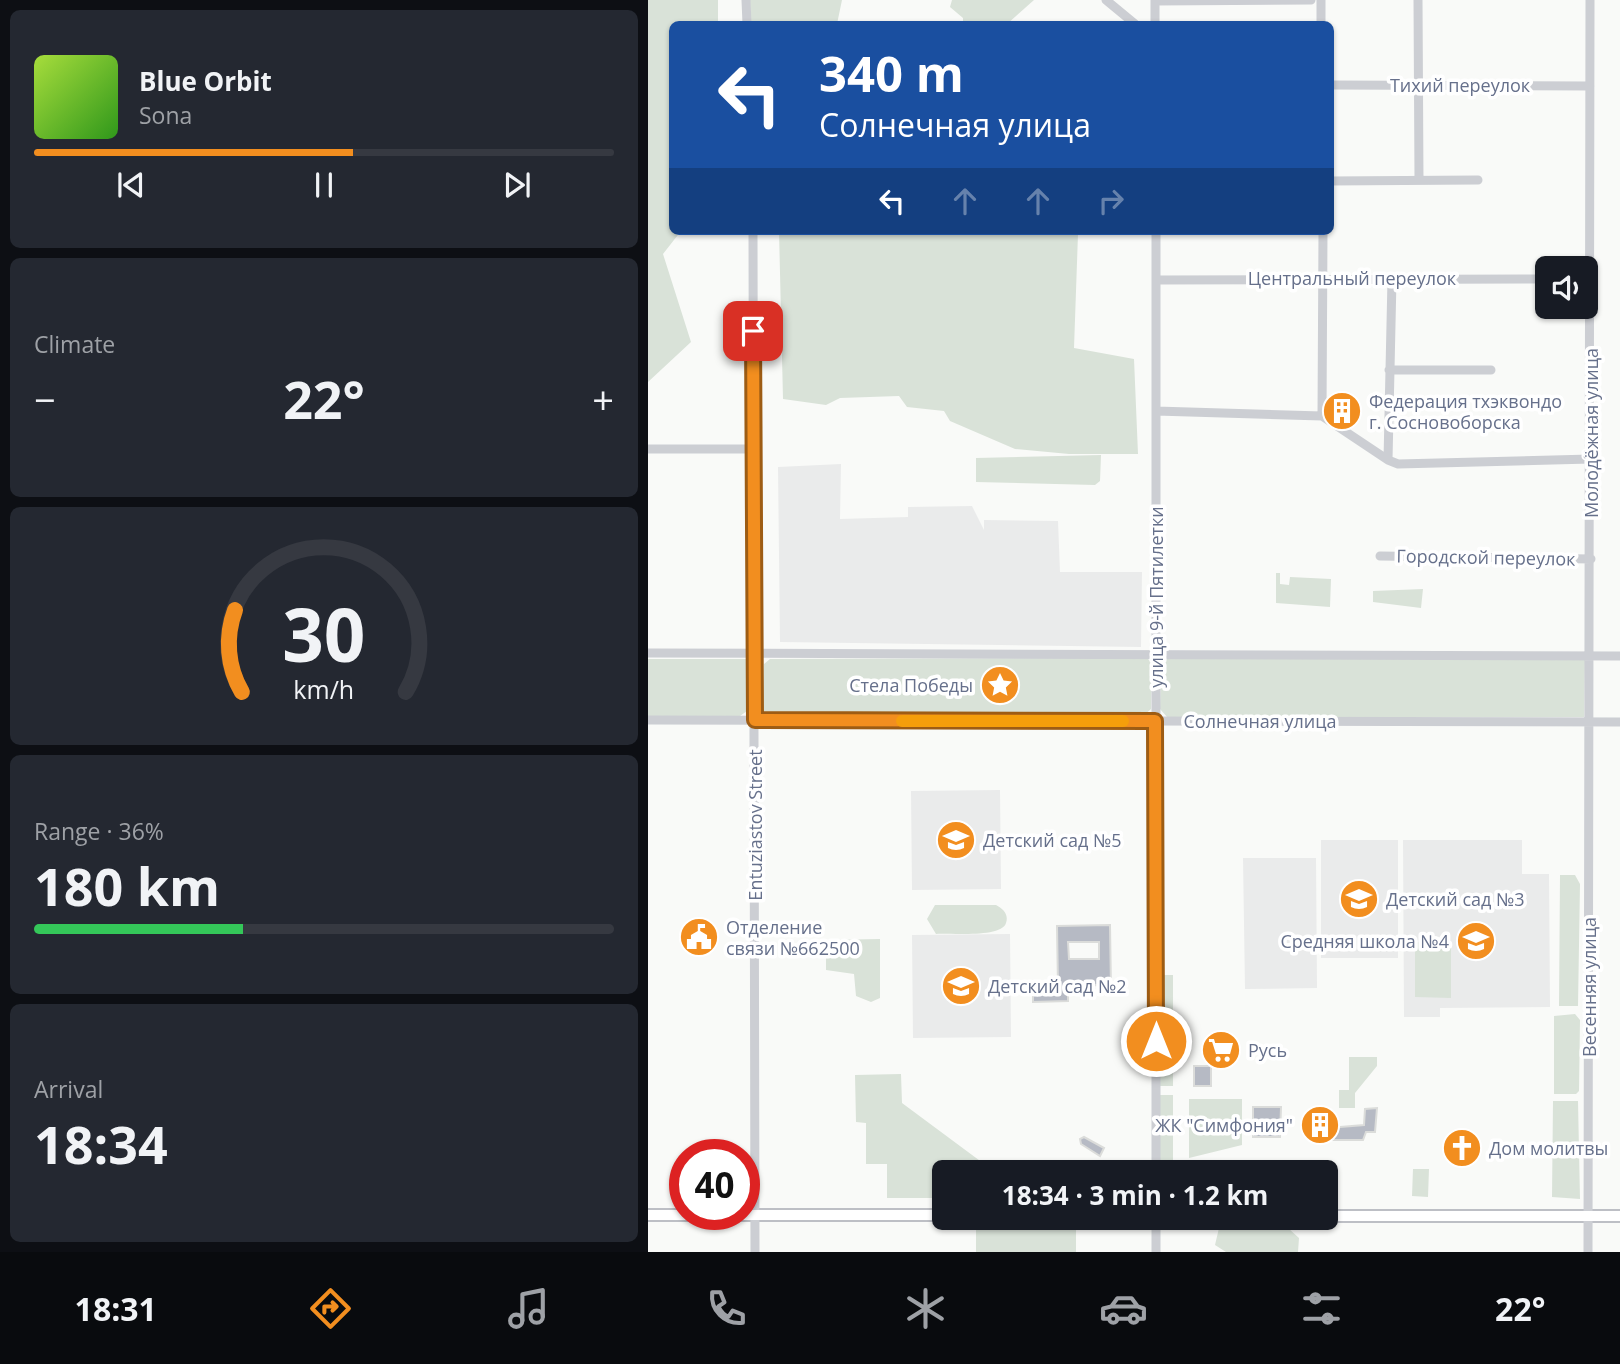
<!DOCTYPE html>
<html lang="en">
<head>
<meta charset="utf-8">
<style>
	:root { --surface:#171b24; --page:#242831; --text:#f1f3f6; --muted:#9ea1a6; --line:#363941; --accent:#f28e1f }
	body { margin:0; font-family:"Open Sans",sans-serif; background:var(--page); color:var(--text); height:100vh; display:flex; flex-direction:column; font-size:26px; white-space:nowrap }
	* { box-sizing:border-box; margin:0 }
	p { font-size:23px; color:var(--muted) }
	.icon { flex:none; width:38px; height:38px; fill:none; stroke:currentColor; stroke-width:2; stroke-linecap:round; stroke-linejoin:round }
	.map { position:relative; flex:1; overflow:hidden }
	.side { display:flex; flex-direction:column; gap:10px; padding:10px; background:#0d0f14; width:648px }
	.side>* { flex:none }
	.guide { position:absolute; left:21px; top:21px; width:665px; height:214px; border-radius:10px; box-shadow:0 2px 5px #0004; background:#1a4fa0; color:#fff; overflow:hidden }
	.buttons { position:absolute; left:887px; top:256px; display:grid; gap:14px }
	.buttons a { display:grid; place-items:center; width:63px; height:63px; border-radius:10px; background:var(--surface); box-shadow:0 2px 5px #0004; font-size:35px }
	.speed { position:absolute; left:21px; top:1139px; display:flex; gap:14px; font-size:35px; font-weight:700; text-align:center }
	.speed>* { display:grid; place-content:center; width:91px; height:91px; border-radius:50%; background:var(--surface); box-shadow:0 2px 5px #0004; line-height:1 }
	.speed .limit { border:10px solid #d22; background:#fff; color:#111 }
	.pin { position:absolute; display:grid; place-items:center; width:60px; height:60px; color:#fff; margin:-30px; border-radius:14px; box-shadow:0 4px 10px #0006 }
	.me { position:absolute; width:77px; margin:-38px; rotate:0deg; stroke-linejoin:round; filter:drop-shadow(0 0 5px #0008) }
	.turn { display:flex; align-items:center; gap:24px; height:147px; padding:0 35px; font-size:32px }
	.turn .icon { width:91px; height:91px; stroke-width:2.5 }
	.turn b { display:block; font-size:49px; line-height:60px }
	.lanes { display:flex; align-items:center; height:66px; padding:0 35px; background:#0003; justify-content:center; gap:35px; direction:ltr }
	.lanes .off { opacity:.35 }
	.big { font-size:52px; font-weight:700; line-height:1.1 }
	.side .widget { flex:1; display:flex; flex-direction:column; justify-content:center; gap:10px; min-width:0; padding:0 24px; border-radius:10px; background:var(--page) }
	.side .dial { align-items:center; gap:0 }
	.dial svg { height:182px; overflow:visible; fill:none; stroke:var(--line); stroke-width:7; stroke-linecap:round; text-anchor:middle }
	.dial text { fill:var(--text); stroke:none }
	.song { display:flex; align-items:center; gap:21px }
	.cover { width:84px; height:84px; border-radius:10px; background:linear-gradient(135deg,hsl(80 70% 55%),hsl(110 70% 35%)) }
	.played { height:7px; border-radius:4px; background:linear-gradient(90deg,var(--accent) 55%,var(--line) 55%) }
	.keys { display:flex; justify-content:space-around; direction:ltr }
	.heat { display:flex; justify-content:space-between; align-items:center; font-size:38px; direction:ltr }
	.charge { height:10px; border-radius:5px; background:linear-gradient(90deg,#34c759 36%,var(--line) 0) }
	.trip { position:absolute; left:284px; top:1160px; width:406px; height:70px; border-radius:10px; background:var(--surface); box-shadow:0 2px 5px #0004; font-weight:700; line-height:70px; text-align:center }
	.menu { display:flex; height:112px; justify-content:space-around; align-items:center; background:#090b0e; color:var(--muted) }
	.menu .icon { width:49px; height:49px }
	.menu .on { color:var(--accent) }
	.menu b { font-size:32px; color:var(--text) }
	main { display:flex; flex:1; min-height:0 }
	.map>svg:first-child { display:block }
	.built { fill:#eaebeb }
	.green { fill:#d9e2d8 }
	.building { fill:#b6bac4; stroke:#dbdcda; stroke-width:2; fill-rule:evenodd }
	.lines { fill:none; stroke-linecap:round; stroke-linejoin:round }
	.major-casing { stroke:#bdbfc5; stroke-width:14 }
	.minor { stroke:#ccced3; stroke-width:9 }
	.major { stroke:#fff; stroke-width:10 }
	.route-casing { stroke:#9d5c14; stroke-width:18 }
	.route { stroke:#f28e1f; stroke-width:12 }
	.slow { stroke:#f59e0b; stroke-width:12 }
	.labels { text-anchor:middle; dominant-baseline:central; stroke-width:7; stroke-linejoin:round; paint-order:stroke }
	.street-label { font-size:18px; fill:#66708b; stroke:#fff }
	.poi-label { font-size:18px; fill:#66708b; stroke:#fff; text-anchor:start }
</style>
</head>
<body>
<main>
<section class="side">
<div class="widget">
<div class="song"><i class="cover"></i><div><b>Blue Orbit</b><p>Sona</p></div></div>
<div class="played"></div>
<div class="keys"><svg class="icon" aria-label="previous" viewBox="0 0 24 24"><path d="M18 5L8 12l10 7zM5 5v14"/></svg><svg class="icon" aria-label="pause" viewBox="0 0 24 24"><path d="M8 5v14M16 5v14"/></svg><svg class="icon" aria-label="next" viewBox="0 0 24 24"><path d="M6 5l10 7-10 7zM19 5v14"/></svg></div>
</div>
<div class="widget"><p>Climate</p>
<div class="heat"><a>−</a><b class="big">22°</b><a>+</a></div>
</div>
<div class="widget dial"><svg viewBox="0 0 100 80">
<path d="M14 69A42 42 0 1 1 86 69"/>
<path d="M14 69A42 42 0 0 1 11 33" stroke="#f28e1f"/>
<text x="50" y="56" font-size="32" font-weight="700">30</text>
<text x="50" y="72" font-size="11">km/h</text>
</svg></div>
<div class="widget"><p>Range · 36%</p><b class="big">180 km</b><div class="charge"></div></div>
<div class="widget"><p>Arrival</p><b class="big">18:34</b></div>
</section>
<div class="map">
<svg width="973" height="1252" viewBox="0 0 973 1252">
	<rect width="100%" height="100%" fill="#f9faf8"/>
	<path class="built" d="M193,464L192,519L260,517V507L324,506L336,530V520L410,521L412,572H494L493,647L132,642L130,467Z
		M352,790L353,889L264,890L263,791Z
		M673,840H750V958H673Z
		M755,840H874V874H901L902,1007L792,1008V1017H756Z
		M595,858H668L669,988L597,989Z
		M362,934L363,1037L265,1038L264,935Z"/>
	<path class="green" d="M0,0H70V24H24V231H33L15,254L43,342L0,382Z
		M102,0H194L189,24H103Z
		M304,0H386L359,24H315V18L302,7Z
		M131,231H391L430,234L426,348L486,359L490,454H421L367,449L302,421L296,411L259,407L251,396L192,398L178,405L135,399Z
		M453,455L452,481L447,485L328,482V458Z
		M628,573H632V584L641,585L642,577L683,579L682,607L628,603Z
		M775,589L773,608L725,602V591Z
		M499,658L504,663L503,709L494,717H122L115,712L116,664L122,659Z
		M519,658L937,659L936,717H519L512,709L513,667Z
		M0,659H98L100,662L99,711L92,716H0Z
		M912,875H927L932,884L930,1006H911Z
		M287,905H348C355,909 361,914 358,923C354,938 302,933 288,934L279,919Z
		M232,939V998L223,1002L208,996L206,974L178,970V940Z
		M767,942H803V998L767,997Z
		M512,975H525V1086H512Z
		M927,1014L932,1020L931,1091L928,1094H906V1016Z
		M701,1057H729V1066L707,1093V1108H691V1090H701Z
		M253,1074L254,1103L347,1172H296V1198H239V1164H218V1123L208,1122L207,1075Z
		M511,1095H525V1172H511Z
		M541,1099H594V1145L541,1158Z
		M905,1101H930L932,1199L904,1197Z
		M765,1169H781L780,1197L764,1196Z
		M571,1228H640L651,1238L650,1252H578L567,1245Z
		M428,1229V1252H328V1230Z"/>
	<path class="building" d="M688,400H700L701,422L688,417Z
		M462,925L463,990H451V985L420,986V1001L385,1002V987H410L409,926ZM420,942H451V959H421Z
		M566,1039H580V1061H566Z
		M546,1066H563V1086H546Z
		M605,1107H633L632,1137H605Z
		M729,1108L727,1132H718L715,1140H680L677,1133H668L665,1109H677L678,1125L692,1127L716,1125L717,1109Z
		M809,1136H819L818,1160L809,1159Z
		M436,1137L456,1148L452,1156L433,1144L432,1139Z"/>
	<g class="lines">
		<g class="major-casing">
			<path id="major" d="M0,1215H296
				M677,1216H973"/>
		</g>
		<path class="minor" d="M98,0L99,24
			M458,0L487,24
			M507,0V24
			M673,0V24
			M770,0L771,180
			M507,1L663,0
			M682,85L942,86
			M682,181L830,180
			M105,231L107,1252
			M508,280L900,279
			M741,370H843
			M508,411L674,416L740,460L750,464L943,459
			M674,416L675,231
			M0,449H106
			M740,460L744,279
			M732,556L943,559
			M0,653L973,656
			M0,720L973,722
			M508,1172V231
			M508,1218V1252
			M940,1252L942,0"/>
		<use href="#major" class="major"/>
	</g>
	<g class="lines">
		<g class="route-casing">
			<path id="route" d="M105,331L107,720L507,721L508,1041"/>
		</g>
		<use href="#route" class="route"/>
		<path class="slow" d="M254,721H475"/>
	</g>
	<defs>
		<g id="building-disc" transform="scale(2.0125)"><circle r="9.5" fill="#f28e1f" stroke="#fff"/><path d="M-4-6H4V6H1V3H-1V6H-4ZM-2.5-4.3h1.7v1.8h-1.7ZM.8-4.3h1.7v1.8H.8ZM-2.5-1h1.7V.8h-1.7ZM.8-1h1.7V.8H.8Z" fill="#fff"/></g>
		<g id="sight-disc" transform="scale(2.0125)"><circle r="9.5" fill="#f28e1f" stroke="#fff"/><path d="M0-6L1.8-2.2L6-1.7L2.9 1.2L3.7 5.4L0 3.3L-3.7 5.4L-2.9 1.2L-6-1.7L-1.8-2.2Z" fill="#fff"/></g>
		<g id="school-disc" transform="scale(2.0125)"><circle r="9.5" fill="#f28e1f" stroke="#fff"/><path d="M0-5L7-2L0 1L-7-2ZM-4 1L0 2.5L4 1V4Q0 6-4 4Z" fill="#fff"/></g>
		<g id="civic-disc" transform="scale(2.0125)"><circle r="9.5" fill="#f28e1f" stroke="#fff"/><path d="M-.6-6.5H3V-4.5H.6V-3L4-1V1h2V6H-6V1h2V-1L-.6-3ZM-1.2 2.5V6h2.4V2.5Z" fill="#fff"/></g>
		<g id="supermarket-disc" transform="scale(2.0125)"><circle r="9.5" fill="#f28e1f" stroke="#fff"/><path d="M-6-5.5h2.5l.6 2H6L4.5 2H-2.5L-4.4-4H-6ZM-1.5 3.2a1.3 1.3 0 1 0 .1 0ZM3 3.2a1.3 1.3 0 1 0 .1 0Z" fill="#fff"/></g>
		<g id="church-disc" transform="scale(2.0125)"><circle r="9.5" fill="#f28e1f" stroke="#fff"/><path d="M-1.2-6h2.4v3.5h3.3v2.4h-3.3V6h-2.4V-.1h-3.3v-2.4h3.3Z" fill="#fff"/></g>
	</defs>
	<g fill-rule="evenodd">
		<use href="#building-disc" x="694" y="411"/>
		<use href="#sight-disc" x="352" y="685"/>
		<use href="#school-disc" x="308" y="840"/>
		<use href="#school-disc" x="711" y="899"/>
		<use href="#civic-disc" x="51" y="937"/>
		<use href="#school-disc" x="828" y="941"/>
		<use href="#school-disc" x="313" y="986"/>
		<use href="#supermarket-disc" x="573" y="1050"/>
		<use href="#building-disc" x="672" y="1125"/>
		<use href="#church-disc" x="814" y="1148"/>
	</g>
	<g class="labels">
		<g class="street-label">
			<text x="812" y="85">Тихий переулок</text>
			<text x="704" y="278">Центральный переулок</text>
			<text transform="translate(943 433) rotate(-90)">Молодёжная улица</text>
			<text transform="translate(838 557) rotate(1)">Городской переулок</text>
			<text transform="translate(508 597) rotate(-90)">улица 9-й Пятилетки</text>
			<text x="612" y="721">Солнечная улица</text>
			<text transform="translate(107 825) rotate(-90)">Entuziastov Street</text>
			<text transform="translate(941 987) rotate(-90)">Весенняя улица</text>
		</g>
		<g class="poi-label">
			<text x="721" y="401">Федерация тхэквондо<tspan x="721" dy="21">г. Сосновоборска</tspan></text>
			<text x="325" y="685" text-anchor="end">Стела Победы</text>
			<text x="335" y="840">Детский сад №5</text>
			<text x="738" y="899">Детский сад №3</text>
			<text x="78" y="927">Отделение<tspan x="78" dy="21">связи №662500</tspan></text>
			<text x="801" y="941" text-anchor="end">Средняя школа №4</text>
			<text x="340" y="986">Детский сад №2</text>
			<text x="600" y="1050">Русь</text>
			<text x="645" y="1125" text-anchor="end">ЖК "Симфония"</text>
			<text x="841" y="1148">Дом молитвы</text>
		</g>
	</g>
</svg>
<div class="buttons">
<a><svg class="icon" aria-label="sound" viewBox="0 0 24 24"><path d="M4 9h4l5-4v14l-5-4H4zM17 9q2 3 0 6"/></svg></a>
</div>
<div class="speed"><div class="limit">40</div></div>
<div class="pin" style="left:105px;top:331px;background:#d93025"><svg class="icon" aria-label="arrive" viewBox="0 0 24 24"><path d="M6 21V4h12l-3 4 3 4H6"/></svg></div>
<svg class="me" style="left:508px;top:1041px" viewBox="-20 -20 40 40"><circle r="17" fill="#f28e1f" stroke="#fff" stroke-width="3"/><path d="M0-11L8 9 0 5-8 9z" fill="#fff"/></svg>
<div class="trip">18:34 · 3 min · 1.2 km</div>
<div class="guide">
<div class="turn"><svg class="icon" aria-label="left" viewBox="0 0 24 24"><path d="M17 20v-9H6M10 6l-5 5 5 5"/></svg><div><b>340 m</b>Солнечная улица</div></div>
<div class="lanes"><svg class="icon" aria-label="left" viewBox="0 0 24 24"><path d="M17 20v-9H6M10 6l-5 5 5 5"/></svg><svg class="icon off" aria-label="ahead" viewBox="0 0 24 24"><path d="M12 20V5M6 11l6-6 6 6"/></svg><svg class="icon off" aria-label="ahead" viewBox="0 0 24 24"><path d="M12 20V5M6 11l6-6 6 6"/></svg><svg class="icon off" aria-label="right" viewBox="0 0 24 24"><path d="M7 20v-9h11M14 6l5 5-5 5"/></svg></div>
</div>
</div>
</main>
<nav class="menu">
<b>18:31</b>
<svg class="icon on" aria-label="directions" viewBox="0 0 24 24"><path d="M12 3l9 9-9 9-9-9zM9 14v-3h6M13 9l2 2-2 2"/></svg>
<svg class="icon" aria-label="music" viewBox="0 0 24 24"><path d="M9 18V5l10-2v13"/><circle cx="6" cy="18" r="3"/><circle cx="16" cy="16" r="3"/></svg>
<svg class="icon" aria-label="phone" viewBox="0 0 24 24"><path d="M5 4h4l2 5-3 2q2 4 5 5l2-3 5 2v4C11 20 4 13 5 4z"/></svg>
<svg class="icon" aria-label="climate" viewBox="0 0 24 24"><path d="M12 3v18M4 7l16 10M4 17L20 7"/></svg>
<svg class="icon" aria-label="car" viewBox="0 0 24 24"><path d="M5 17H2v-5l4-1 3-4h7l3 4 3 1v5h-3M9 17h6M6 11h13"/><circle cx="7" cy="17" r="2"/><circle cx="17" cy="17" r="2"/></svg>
<svg class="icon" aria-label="filters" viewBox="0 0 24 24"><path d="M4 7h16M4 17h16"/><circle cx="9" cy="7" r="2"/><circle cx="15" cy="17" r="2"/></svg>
<b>22°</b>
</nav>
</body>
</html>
